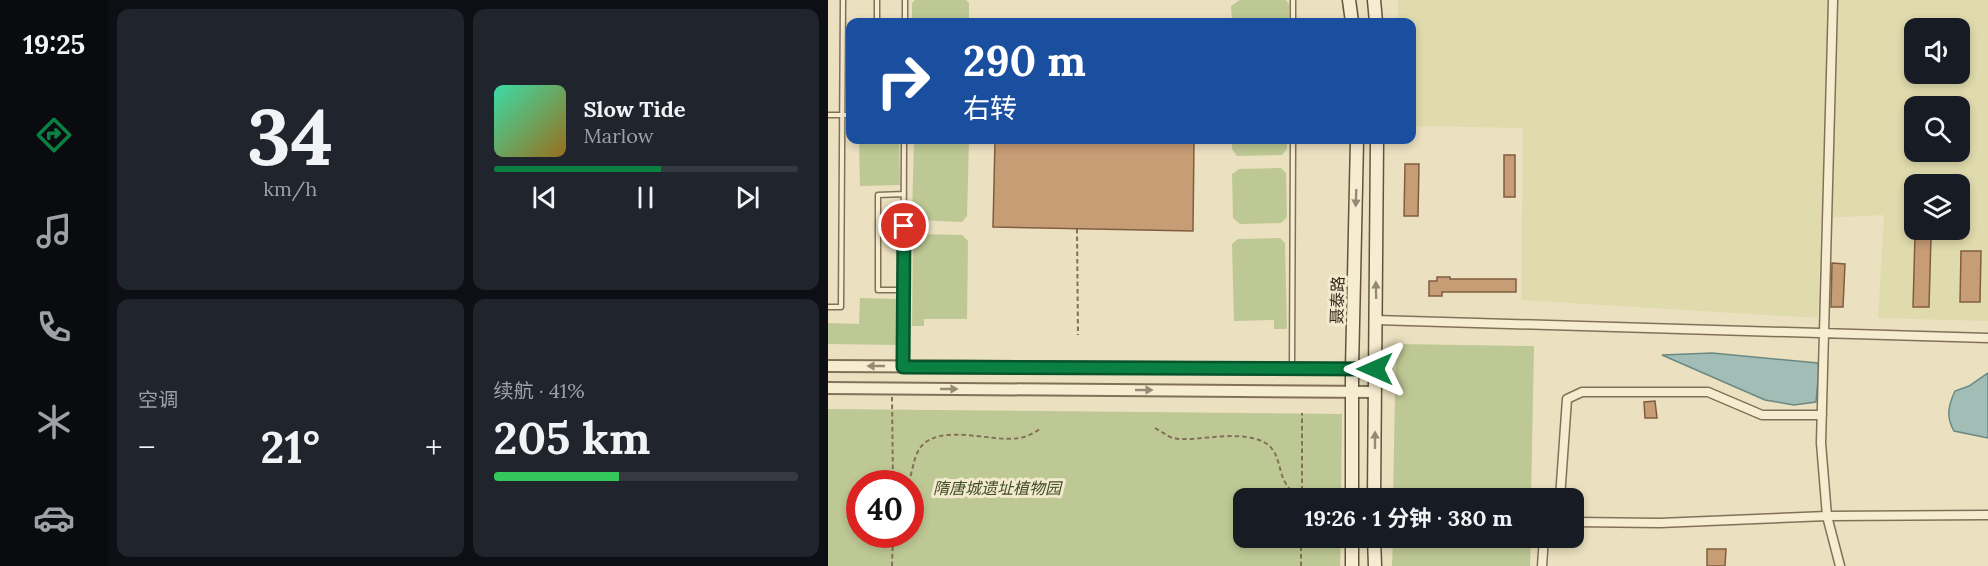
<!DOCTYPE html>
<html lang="zh">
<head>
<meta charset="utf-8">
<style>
	:root { --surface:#171b24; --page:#20242c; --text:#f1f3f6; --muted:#9ea1a6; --line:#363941; --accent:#0b8043 }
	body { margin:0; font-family:Lora,"Noto Sans SC",serif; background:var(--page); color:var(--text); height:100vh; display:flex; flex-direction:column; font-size:22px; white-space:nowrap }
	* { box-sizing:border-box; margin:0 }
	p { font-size:20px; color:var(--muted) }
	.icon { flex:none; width:33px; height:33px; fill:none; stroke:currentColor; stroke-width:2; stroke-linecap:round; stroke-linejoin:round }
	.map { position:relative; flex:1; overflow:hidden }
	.sheet { display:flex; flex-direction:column; gap:9px; padding:9px; background:#0d0f14; width:720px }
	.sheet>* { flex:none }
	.banner { position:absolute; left:18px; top:18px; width:570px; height:126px; border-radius:12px; box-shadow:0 3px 9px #0003; background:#1a4fa0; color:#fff; overflow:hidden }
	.controls { position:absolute; left:1076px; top:18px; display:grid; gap:12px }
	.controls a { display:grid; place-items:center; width:66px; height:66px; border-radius:12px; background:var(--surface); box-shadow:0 3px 9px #0003; font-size:30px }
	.speed { position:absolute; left:18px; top:470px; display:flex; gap:12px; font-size:30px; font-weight:700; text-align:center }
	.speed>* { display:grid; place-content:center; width:78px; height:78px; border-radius:50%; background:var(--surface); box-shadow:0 3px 9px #0003; line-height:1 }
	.speed .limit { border:9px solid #d22; background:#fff; color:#111 }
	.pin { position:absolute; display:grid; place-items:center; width:51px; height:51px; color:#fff; margin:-26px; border:3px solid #fff; border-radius:50%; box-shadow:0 2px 6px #0007 }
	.me { position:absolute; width:66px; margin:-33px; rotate:270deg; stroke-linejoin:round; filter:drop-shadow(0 0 4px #0008) }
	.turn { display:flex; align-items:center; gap:21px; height:126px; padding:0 18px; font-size:27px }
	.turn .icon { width:78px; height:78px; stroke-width:2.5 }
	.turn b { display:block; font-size:42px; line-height:51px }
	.big { font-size:45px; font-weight:700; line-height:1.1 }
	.sheet .widget { flex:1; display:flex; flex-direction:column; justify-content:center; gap:9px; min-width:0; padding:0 21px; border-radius:12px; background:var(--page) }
	.sheet .dial { align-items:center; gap:0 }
	.dial b { font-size:78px; line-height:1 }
	.song { display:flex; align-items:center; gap:18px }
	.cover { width:72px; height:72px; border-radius:9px; background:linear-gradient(135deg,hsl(160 70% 55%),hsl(40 70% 35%)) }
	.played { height:6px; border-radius:3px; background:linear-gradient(90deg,var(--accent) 55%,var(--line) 55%) }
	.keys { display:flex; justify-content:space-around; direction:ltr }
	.heat { display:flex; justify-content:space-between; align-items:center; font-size:33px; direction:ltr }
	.charge { height:9px; border-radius:4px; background:linear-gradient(90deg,#34c759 41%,var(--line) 0) }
	.sheet .tiles { flex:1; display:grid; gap:9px; grid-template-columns:repeat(2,1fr) }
	.trip { position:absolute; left:405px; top:488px; width:351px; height:60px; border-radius:12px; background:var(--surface); box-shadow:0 3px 9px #0003; font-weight:700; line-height:60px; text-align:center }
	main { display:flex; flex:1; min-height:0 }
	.tab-bar { display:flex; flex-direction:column; width:108px; justify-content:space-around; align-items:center; background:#090b0e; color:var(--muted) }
	.tab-bar .icon { width:42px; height:42px }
	.tab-bar .on { color:var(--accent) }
	.tab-bar b { font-size:27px; color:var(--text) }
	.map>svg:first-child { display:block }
	.farmland { fill:#e0dbad; fill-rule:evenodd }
	.green { fill:#bec894; fill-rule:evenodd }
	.water { fill:#a2bdb6; stroke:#6a8984; stroke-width:1.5 }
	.building { fill:#c79d76; stroke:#805d40; stroke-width:1.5 }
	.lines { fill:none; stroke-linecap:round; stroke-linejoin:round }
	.service-casing { stroke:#827158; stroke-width:7 }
	.minor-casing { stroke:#827158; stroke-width:11 }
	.tertiary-casing { stroke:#827158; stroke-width:14 }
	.secondary-casing { stroke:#64523c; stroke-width:15 }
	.path { stroke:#827158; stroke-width:2; stroke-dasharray:4.5 3; stroke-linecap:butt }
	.service { stroke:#f6edd1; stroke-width:4 }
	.minor { stroke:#f6edd1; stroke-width:8 }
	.tertiary { stroke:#f6edd1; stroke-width:10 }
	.secondary { stroke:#f6edd1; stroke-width:12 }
	.oneway { fill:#948a76 }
	.route-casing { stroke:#07532c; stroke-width:15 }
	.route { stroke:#0b8043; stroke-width:10 }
	.labels { text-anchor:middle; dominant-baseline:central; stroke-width:6; stroke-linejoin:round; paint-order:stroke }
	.street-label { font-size:16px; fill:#32281c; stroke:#f3eace }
	.park-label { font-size:16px; font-style:italic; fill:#404e24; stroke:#f3eace }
</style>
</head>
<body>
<main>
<nav class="tab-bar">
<b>19:25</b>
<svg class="icon on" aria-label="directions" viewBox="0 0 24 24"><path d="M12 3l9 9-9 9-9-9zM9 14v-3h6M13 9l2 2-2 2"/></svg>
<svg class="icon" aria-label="music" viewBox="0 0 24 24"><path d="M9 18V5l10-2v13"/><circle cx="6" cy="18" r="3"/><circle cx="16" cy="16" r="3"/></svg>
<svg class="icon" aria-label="phone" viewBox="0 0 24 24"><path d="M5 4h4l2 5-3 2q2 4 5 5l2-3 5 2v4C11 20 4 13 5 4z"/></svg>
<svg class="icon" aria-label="climate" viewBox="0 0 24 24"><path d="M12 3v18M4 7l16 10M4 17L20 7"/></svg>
<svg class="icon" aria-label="car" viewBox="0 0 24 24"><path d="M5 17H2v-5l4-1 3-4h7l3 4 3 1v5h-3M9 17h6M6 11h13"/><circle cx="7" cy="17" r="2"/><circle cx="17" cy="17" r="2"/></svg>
</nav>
<section class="sheet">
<div class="tiles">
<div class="widget dial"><b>34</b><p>km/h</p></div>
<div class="widget">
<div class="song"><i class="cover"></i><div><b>Slow Tide</b><p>Marlow</p></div></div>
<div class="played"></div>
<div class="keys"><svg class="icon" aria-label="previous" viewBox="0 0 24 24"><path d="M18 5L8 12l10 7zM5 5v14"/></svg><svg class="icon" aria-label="pause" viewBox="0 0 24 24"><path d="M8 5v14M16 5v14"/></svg><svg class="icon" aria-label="next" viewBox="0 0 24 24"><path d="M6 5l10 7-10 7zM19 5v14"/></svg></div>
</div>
<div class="widget"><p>空调</p>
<div class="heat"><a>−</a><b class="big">21°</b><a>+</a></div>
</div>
<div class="widget"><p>续航 · 41%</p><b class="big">205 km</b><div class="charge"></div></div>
</div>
</section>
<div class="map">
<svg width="1160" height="566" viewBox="0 0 1160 566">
	<rect width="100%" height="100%" fill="#ebe0bf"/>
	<path class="farmland" d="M570,0H1160V321L1050,318L1056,215L993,218L990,318L693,300L695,128L584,126V22H570ZM1086,28H1131V74H1086ZM1086,106H1131V152H1086ZM1086,184H1131V230H1086Z"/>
	<path class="green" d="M87,0H138L141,3V22H84V3Z
		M412,0H458L461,4V22H404L403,6Z
		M31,140H71L72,185L32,186Z
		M86,140H141L139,216L134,222L90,220L84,214Z
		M404,140H459V149L454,155L409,156L404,149Z
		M453,168L458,173L459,217L453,223L412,224L405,218L404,174L411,169Z
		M92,234L134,235L140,241L139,319H96V326H84L85,240Z
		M452,238L457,243L459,329H446V320L406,321L404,244L410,239Z
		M32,298L72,299V345L0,344V323L31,324Z
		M568,344L706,346L703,498H565Z
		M0,409L514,414L513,498H416V537H513L512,566H0ZM32,483H82V534H32Z
		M565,537H703L702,566H564Z"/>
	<path class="water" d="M884,353L990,363L991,369L988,402L966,405L937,400L834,355Z
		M1160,373V438L1126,431C1118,417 1120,406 1127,391L1141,386Z"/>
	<path class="building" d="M167,140H366L365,231L165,227Z
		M676,155H687V197H676Z
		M577,164H591L590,216H576Z
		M1087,236L1103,237L1101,307H1085Z
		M1133,251H1153L1152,302H1132Z
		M1004,263L1017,264L1015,307H1003Z
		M609,277H622V279H688V292H614V296H601V281H609Z
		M827,401L829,418H817L816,402Z
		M879,549H898L897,566H879Z"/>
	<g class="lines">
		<g class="service-casing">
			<path id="service" d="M49,0V22
				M77,22V0
				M465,22V0
				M0,115H22
				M75,290H50V195L76,194
				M0,307H13L15,0
				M75,364L76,140
				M464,368L465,140"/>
		</g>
		<g class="minor-casing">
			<path id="minor" d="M1005,0L993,443L999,516L1012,566
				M548,320L1160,338
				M732,498L739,399L754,392H880L934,415H994
				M746,522L832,523L999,516L1160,515
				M714,566L716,537"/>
		</g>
		<g class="tertiary-casing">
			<path id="tertiary" d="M0,366L547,369
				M0,388L547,392"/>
		</g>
		<g class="secondary-casing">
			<path id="secondary" d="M521,0L524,22
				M546,0L548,22
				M524,498V369L529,140
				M546,498L549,140
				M546,537L547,566
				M524,566V537"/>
		</g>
		<path class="path" d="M249,229L250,335
			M64,397L65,483
			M327,428L342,437L350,439C375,440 403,432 428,439C462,448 441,483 474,497
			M80,483C85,472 85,458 92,448C111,422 164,443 191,438C199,437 206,433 212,429
			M474,498V413
			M64,566L65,534
			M473,566V537"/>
		<use href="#service" class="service"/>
		<use href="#minor" class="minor"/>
		<use href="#tertiary" class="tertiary"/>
		<use href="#secondary" class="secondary"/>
	</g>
	<defs><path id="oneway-solid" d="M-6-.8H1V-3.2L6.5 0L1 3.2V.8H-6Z" transform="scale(1.5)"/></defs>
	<g class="oneway">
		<use href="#oneway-solid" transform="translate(528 198) rotate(92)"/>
		<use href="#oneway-solid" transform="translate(548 290) rotate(-91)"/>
		<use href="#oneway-solid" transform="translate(48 366) rotate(-180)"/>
		<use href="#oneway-solid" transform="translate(121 389)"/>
		<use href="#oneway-solid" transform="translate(316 390)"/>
		<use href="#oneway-solid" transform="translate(547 440) rotate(-90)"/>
	</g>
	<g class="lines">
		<g class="route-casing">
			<path id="route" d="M76,226L75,367L547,369"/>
		</g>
		<use href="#route" class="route"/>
	</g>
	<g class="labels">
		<g class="street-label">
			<text transform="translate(509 300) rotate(-88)">聂泰路</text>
		</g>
		<g class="park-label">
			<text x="169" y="488">隋唐城遗址植物园</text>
		</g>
	</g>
</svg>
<div class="controls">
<a><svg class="icon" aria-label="sound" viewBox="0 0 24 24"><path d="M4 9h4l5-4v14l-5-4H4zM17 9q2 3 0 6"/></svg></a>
<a><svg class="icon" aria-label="search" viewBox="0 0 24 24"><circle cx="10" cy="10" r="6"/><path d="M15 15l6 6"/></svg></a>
<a><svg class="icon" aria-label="layers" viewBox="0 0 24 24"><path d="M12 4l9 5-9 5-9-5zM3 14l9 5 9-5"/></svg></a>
</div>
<div class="speed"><div class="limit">40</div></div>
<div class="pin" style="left:76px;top:226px;background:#d93025"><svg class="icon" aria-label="arrive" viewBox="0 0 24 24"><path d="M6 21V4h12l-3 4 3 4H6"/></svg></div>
<svg class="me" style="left:547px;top:369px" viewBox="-20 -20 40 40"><path d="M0-17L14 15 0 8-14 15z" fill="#0b8043" stroke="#fff" stroke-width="4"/></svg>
<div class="trip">19:26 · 1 分钟 · 380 m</div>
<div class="banner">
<div class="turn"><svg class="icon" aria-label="right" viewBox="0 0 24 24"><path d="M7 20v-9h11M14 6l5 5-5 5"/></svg><div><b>290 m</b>右转</div></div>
</div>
</div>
</main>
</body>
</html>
